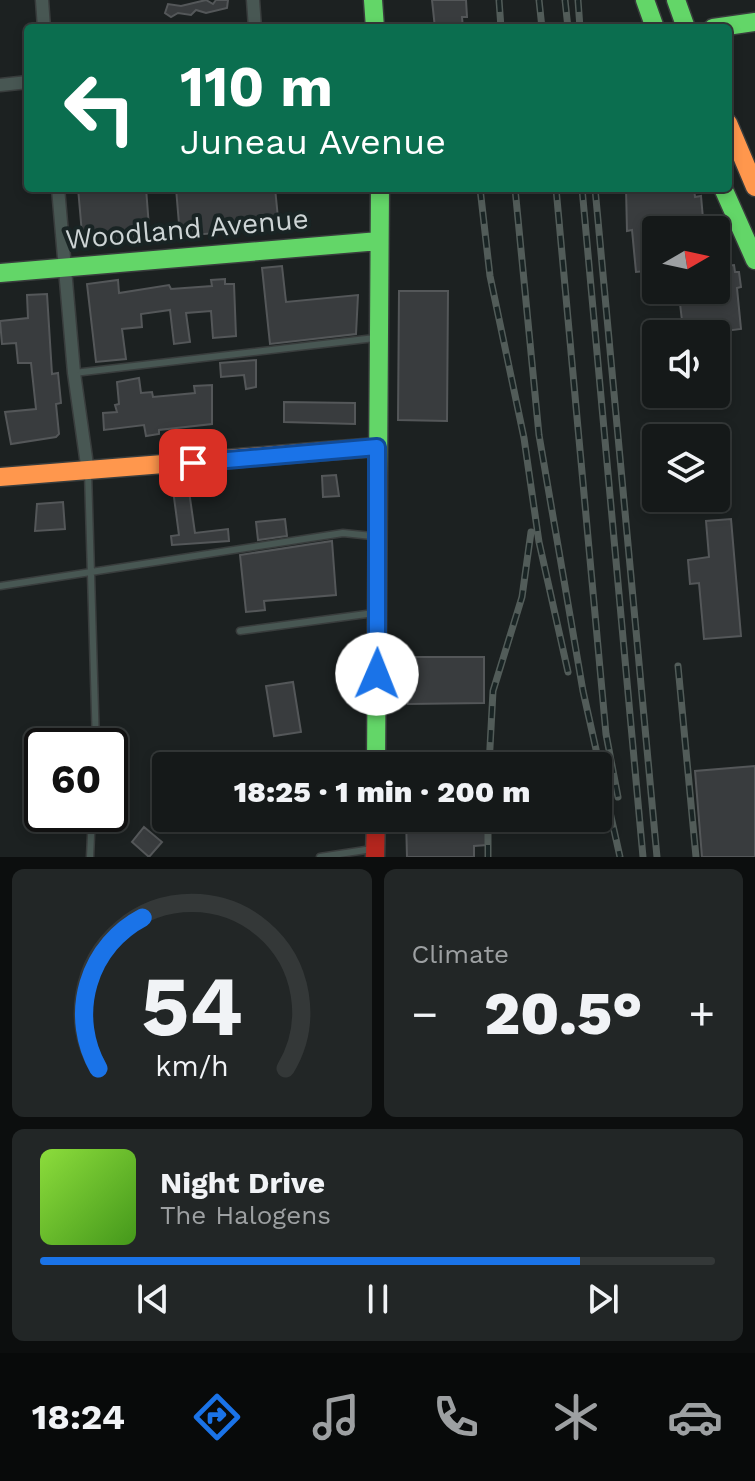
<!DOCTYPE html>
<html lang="en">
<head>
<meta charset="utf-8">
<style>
	:root { --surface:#151919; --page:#222626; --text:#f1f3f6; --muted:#9da0a2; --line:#343838; --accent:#1a73e8 }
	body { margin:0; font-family:"Work Sans",sans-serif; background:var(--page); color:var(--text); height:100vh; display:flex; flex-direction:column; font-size:30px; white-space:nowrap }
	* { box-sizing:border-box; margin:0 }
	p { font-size:26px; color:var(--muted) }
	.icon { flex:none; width:44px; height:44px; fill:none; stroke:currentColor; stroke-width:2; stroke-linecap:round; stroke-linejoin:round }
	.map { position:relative; height:857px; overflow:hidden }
	.details { display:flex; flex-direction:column; gap:12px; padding:12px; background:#0c0e0e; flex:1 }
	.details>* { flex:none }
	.hud { position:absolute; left:24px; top:24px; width:708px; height:168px; border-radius:8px; box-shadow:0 4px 12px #0003,0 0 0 2px var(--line); background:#0b6e4f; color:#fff; overflow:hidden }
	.needle { width:52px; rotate:81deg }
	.fabs { position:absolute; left:642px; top:216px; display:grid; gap:16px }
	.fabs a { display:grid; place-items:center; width:88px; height:88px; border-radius:8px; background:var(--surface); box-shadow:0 4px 12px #0003,0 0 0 2px var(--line); font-size:40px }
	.speed { position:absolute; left:24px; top:728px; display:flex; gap:16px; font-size:40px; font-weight:700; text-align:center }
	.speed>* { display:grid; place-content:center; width:104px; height:104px; border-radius:50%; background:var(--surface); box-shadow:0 4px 12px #0003,0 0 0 2px var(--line); line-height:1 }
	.speed .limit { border:4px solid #111; border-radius:12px; background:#fff; color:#111 }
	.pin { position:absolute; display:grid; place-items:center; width:68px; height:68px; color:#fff; margin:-34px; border-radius:16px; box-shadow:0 4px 12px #0006 }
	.me { position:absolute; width:88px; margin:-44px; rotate:1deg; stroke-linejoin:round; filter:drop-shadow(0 0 6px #0008) }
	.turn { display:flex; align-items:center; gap:28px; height:168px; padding:0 24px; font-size:36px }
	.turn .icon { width:104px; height:104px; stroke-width:2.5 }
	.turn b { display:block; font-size:56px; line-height:68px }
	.big { font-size:60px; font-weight:800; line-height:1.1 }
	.details .widget { flex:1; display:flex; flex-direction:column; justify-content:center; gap:12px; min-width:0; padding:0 28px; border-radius:12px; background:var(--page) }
	.details .dial { align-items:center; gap:0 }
	.dial svg { height:208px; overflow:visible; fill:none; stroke:var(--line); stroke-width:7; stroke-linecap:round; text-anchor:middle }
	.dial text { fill:var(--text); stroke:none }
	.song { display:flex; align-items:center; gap:24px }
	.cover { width:96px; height:96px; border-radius:12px; background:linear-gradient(135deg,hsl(90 70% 55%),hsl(100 70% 35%)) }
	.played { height:8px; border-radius:4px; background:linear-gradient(90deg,var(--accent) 80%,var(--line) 80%) }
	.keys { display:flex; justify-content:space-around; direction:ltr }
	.heat { display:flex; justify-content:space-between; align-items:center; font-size:44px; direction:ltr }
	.details .tiles { flex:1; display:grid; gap:12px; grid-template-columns:1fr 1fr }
	.widget:last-child { grid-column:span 2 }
	.trip { position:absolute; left:152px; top:752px; width:460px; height:80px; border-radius:8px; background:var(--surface); box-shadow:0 4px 12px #0003,0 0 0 2px var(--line); font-weight:800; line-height:80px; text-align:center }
	.dock { display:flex; height:128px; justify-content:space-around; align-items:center; background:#080a0a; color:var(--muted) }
	.dock .icon { width:56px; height:56px }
	.dock .current { color:var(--accent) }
	.dock b { font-size:36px; color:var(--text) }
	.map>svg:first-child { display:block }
	.building { fill:#393c3e; stroke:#545759; stroke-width:2 }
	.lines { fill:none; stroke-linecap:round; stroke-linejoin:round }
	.lane-casing { stroke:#393d3d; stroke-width:9 }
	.street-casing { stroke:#393d3d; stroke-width:15 }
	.fast-casing { stroke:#393d3d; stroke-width:21 }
	.slow-casing { stroke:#393d3d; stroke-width:21 }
	.jam-casing { stroke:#393d3d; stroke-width:21 }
	.path { stroke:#4d5754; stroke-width:3; stroke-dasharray:4 4; stroke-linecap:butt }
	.lane { stroke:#485753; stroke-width:6 }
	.street { stroke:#485753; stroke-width:12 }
	.fast { stroke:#63d668; stroke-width:18 }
	.slow { stroke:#ff974d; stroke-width:18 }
	.jam { stroke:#b3261e; stroke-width:18 }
	.rail-casing { stroke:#525c59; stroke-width:7 }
	.rail { stroke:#192424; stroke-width:4; stroke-dasharray:12; stroke-linecap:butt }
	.route-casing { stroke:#114b97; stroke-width:20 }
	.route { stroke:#1a73e8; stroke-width:14 }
	.labels { text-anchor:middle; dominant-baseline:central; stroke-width:8; stroke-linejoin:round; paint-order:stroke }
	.street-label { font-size:28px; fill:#cdd4d5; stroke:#192424 }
</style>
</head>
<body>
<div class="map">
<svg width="755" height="857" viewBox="0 0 755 857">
	<rect width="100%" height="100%" fill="#1c2121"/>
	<path class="building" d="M206,0L213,4L216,0H228L227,8L206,13L196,10L191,15L178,13L171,17L165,13L168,4L181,6Z
		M432,0H466L467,17H462L463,28H435Z
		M78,188H146L150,240L83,245Z
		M176,188H275L279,228L180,236Z
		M626,188H694L695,197L701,196L704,230H656V270L636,272L632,230L627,231Z
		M734,265L735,272H739L741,287L737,288L741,329L701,334L700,327L683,329L679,295L686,294L685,290H716V267Z
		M282,266L286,302L358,295L356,334L270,344L262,268Z
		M225,279V284H234L236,336L213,338L211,311L186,313L190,342L174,344L170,310L141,314L142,327L122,329L126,359L96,362L87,284L118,280L119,293L169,285L171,289L212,286L211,280Z
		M399,291H448L447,421L398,420Z
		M47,294L52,374L58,373L61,403L56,404L59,434L56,437L11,444L5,412L36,409L31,363H18L16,343L2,344L0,321L28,318L27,295Z
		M256,360V387L246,389L244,375L221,377L220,363Z
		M139,378L141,393L152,392L153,397L195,393L194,386L212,385V424L159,430V434L146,436L144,425L104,430L103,413L117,412L115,405L119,404L117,382Z
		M284,402L355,403V424L284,422Z
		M336,475L339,496L323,497L322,476Z
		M188,484L195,533L228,529L229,541L172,545L171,536L179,535L173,490H177L176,485Z
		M63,502L65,529L35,531L37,504Z
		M285,519L287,536L258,540L256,522Z
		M731,519L741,636L704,639L699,583L690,584L688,560L709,557L706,521Z
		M332,541L336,595L264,601L265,610L246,612L240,555Z
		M407,657H484V703L408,704Z
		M293,682L301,732L274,736L266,686Z
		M486,752V766H406L405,753Z
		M755,766V857H702L695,771Z
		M406,818H487V845L474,846V857H407Z
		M144,827L162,842L149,857L132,842Z"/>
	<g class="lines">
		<g class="lane-casing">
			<path id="lane" d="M74,373L375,338
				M88,472L96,746
				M0,586L343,533L372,536
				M240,631L374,613
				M90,857L92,814
				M320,857L372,849"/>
		</g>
		<g class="street-casing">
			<path id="street" d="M42,0L44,28
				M253,0L255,28
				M0,85L28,82
				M58,188L74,373L88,472"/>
		</g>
		<g class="fast-casing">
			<path id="fast" d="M373,0L375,28
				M645,0L655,28
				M676,0L686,28
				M713,28L755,22
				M723,188L755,260
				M0,273L379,241
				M376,766L380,188"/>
		</g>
		<g class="slow-casing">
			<path id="slow" d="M728,123L755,187
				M0,477L377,447"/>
		</g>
		<g class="jam-casing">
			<path id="jam" d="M375,857L376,818"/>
		</g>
		<path class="path" d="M596,233L604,232"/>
		<use href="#lane" class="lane"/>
		<use href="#street" class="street"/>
		<use href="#fast" class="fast"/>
		<use href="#slow" class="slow"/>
		<use href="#jam" class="jam"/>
		<g class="rail-casing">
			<path id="rail" d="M499,0L501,28
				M539,0L542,28
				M565,0L568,28
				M578,0L580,28
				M480,188L490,276L524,438L539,542L568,672
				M515,188L539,435L583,691L620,857
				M556,188L606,734L618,797
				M582,188L643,857
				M595,188L657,857
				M678,666L696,857
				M489,766L493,691L522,597L531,532
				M488,857V818"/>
		</g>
		<use href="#rail" class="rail"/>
	</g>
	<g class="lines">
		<g class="route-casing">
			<path id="route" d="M193,463L377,447V674"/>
		</g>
		<use href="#route" class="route"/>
	</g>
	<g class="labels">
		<g class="street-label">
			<text transform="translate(187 229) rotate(-5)">Woodland Avenue</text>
		</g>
	</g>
</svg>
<div class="fabs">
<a><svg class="needle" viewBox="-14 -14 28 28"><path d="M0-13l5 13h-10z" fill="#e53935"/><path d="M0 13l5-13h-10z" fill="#9da0a2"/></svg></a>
<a><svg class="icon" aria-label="sound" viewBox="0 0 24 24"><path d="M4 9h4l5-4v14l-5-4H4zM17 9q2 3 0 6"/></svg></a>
<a><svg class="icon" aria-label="layers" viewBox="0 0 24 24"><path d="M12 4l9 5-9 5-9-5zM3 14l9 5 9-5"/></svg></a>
</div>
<div class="speed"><div class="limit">60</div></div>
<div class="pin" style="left:193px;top:463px;background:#d93025"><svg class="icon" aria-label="arrive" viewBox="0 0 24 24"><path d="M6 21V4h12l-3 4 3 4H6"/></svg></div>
<svg class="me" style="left:377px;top:674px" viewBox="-20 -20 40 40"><circle r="19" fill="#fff"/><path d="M0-13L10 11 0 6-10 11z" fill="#1a73e8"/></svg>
<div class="trip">18:25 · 1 min · 200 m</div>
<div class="hud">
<div class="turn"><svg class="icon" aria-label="left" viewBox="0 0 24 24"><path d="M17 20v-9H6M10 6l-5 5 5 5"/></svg><div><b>110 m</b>Juneau Avenue</div></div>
</div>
</div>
<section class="details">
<div class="tiles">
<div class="widget dial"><svg viewBox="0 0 100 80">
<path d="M14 69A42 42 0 1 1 86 69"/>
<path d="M14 69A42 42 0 0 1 31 11" stroke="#1a73e8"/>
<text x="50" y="56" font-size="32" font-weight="700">54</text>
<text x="50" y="72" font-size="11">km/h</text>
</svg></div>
<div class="widget"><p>Climate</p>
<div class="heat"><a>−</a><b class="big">20.5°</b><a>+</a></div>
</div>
<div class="widget">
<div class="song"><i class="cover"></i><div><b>Night Drive</b><p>The Halogens</p></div></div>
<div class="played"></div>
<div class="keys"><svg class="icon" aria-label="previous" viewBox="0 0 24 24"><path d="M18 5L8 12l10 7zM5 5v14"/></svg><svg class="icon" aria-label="pause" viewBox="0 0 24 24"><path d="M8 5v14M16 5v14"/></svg><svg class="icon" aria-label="next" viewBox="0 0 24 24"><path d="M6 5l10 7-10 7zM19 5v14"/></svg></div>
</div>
</div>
</section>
<nav class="dock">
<b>18:24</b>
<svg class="icon current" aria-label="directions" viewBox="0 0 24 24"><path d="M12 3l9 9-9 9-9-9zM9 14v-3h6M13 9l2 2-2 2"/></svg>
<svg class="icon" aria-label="music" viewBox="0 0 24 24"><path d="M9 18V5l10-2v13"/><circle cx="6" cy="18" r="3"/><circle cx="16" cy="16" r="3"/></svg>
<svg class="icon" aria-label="phone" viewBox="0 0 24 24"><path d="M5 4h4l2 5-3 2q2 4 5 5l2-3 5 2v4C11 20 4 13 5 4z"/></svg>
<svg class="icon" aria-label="climate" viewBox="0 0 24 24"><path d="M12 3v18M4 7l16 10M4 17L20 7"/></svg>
<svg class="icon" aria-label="car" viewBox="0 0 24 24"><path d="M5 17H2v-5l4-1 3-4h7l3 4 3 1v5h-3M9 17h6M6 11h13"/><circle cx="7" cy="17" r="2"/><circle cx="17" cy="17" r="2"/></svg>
</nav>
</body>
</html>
